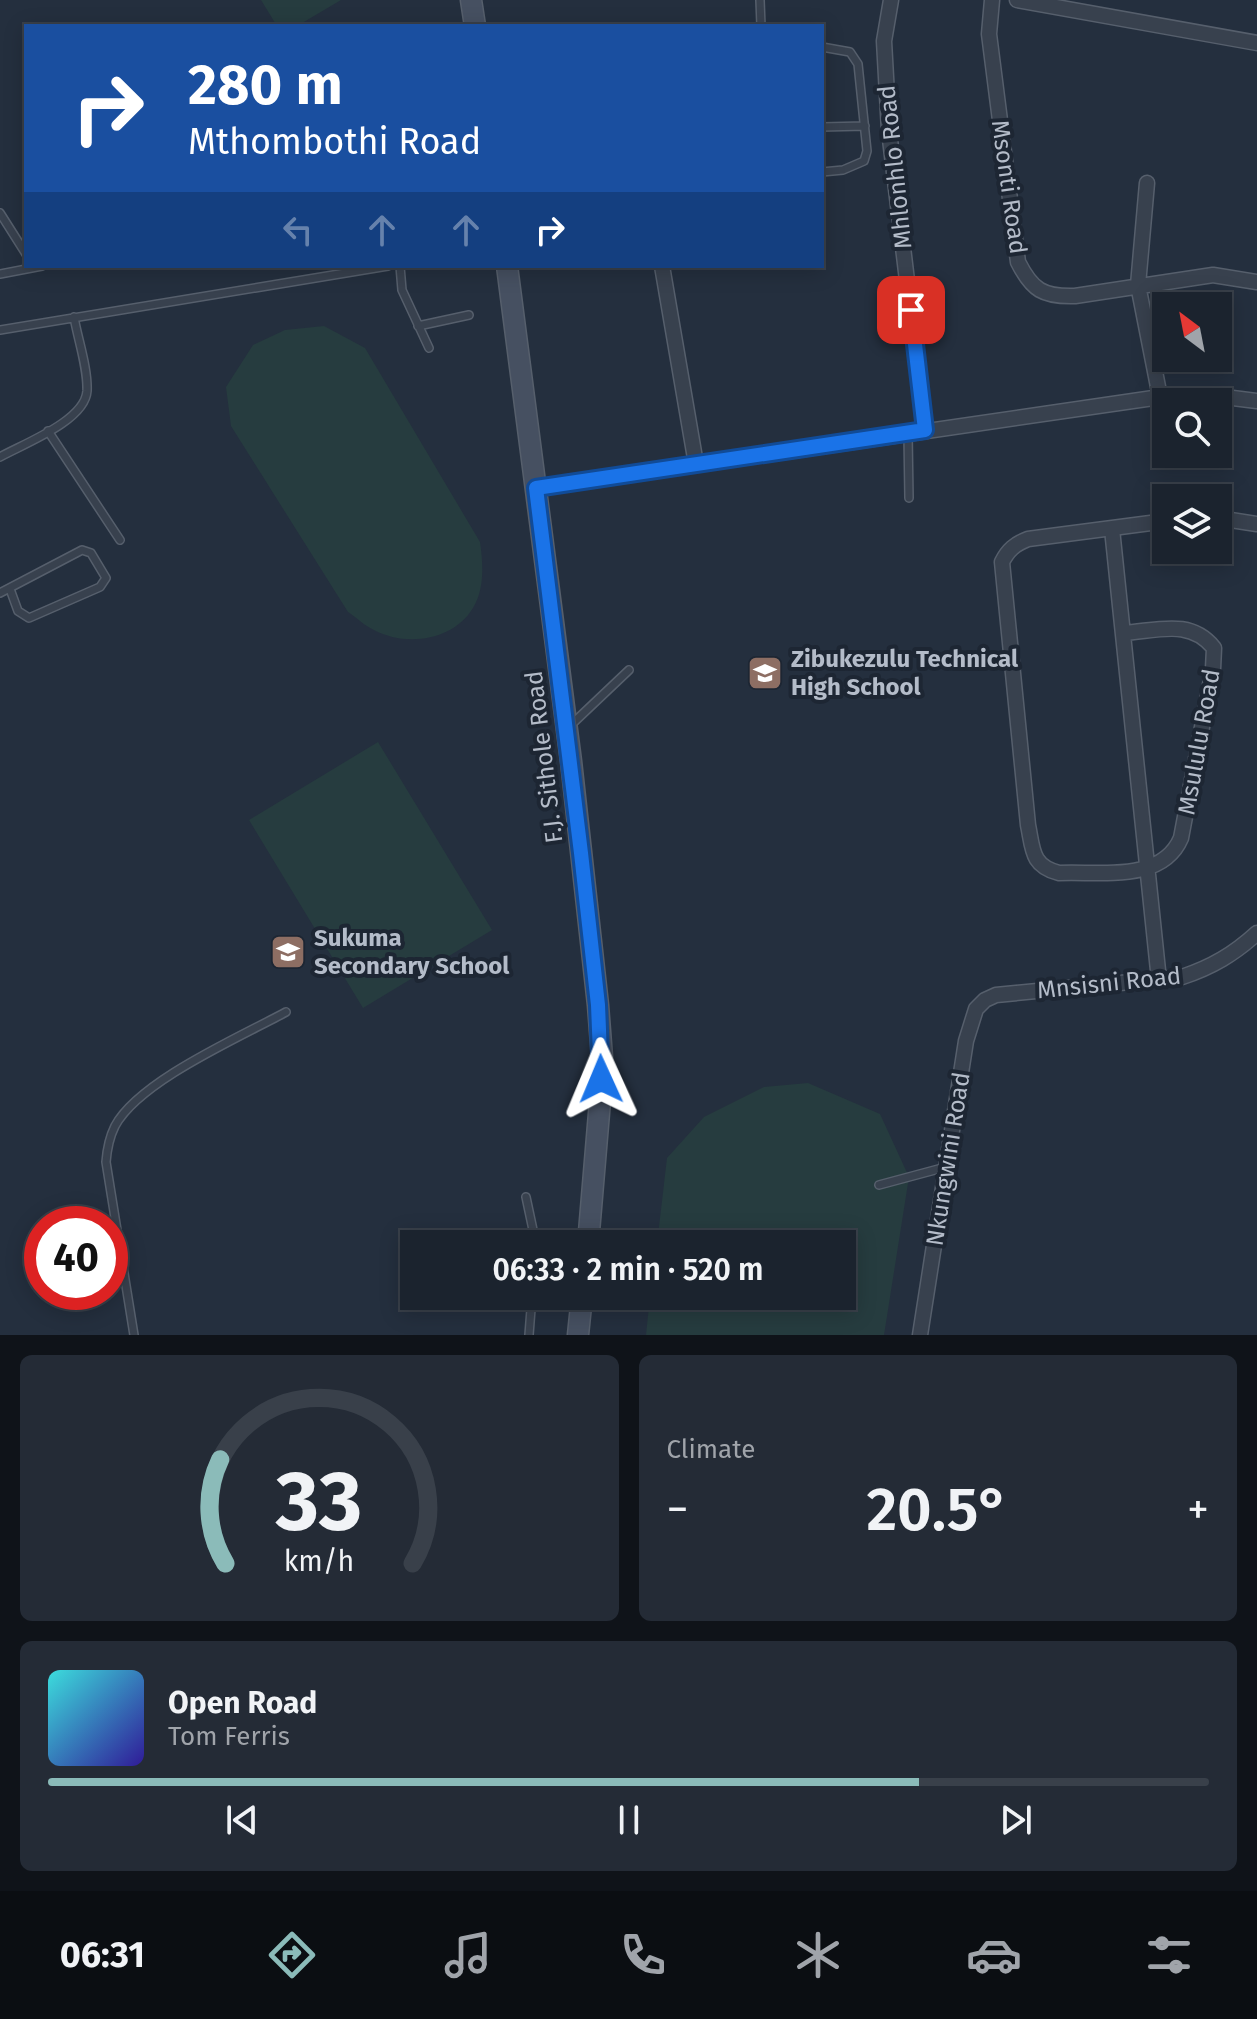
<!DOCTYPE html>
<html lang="en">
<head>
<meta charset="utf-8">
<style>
	:root { --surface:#1b232e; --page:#242b36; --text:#f1f3f6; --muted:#a0a4aa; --line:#39404a; --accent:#8bbbb9 }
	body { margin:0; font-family:"Fira Sans",sans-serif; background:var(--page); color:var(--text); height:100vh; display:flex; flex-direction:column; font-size:30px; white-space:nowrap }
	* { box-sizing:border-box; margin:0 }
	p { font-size:26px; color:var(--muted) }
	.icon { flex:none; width:44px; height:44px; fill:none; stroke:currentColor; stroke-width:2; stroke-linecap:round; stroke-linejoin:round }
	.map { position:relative; height:1335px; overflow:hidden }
	.sheet { display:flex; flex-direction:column; gap:20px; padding:20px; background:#0f1319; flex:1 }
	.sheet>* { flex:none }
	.hud { position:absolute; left:24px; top:24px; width:800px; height:244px; border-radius:0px; box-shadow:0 4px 20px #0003,0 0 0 2px var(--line); background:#1a4fa0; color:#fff; overflow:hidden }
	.needle { width:52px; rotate:328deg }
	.tools { position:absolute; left:1152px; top:292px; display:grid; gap:16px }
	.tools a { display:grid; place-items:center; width:80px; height:80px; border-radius:0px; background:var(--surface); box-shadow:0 4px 20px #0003,0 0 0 2px var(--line); font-size:40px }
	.speed { position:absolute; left:24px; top:1206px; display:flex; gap:16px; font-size:40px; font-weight:700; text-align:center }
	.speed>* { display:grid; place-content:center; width:104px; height:104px; border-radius:50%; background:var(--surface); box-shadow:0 4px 20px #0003,0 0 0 2px var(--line); line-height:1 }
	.speed .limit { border:12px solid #d22; background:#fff; color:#111 }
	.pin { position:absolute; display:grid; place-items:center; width:68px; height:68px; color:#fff; margin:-34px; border-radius:16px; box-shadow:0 4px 12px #0006 }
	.me { position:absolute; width:88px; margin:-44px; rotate:359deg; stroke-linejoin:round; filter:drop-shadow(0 0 6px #0008) }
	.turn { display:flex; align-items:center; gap:28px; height:168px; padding:0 32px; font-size:36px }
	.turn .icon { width:104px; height:104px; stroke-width:2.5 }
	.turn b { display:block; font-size:56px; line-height:68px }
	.lanes { display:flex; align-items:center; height:76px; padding:0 32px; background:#0003; justify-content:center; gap:40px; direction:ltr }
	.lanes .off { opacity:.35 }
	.big { font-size:60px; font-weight:600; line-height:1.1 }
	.sheet .widget { flex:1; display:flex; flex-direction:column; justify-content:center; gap:12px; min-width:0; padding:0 28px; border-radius:12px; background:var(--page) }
	.sheet .dial { align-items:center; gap:0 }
	.dial svg { height:208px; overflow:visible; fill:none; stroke:var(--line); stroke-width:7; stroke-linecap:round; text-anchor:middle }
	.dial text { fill:var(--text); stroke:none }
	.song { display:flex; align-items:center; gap:24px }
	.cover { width:96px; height:96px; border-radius:12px; background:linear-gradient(135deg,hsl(180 70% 55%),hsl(250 70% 35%)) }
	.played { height:8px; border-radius:4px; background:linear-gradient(90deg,var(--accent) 75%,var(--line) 75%) }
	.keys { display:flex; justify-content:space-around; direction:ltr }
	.heat { display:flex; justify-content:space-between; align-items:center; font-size:44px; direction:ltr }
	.sheet .tiles { flex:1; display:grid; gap:20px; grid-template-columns:1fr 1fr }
	.widget:last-child { grid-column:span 2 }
	.trip { position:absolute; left:400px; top:1230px; width:456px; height:80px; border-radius:0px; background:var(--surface); box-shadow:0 4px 20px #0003,0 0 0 2px var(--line); font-weight:600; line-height:80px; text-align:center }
	.menu { display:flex; height:128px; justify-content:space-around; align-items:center; background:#0b0e12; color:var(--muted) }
	.menu .icon { width:56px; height:56px }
	.menu .on { color:var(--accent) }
	.menu b { font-size:36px; color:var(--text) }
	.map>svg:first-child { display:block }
	.green { fill:#263c3f }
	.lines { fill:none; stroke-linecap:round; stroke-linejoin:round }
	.lane-casing { stroke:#565f6c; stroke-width:10 }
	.street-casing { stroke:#565f6c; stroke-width:17 }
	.secondary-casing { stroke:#565f6c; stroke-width:23 }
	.lane { stroke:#38414e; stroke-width:7 }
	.street { stroke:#38414e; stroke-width:14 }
	.secondary { stroke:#465061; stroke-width:20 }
	.route-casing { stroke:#114b97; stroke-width:20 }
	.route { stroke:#1a73e8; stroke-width:14 }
	.labels { text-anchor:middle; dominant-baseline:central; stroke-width:8; stroke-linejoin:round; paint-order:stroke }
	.street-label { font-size:24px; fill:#b4bcc9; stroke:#1d2633 }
	.poi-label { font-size:24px; font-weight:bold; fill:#b4bcc9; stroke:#1d2633; text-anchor:start }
</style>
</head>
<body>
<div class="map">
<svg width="1257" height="1335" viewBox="0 0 1257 1335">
	<rect width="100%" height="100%" fill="#242f3e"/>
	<path class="green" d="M261,0H341L297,26H277Z
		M324,326L365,348L480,542C483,563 485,588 473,608C453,641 406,647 374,630C365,626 357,618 348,612L231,426L226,387L253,345L285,330Z
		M378,742L492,930L363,1008L249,820Z
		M808,1083L880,1114L909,1177L884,1335H646L650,1296H842V1244H657L667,1158L704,1117L764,1087Z"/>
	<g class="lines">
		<g class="lane-casing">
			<path id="lane" d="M760,0L761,26
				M822,47L850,52L858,64L867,151L864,161L843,170L822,172
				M822,127L865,126
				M0,213L26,254
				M400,266L402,290L429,348
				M0,274L42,266
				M418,326L469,315
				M0,330L388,266
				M48,431L120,540
				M908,434L909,498
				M0,457C23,444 85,421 87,391C88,368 78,340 74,317
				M0,593L82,550L91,553L106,578L100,587L29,618L18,611L10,589
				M572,724L629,670
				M879,1185L946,1167
				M526,1197L536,1244
				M134,1335L106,1162C107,1149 109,1138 115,1126C139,1081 240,1037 286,1012
				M529,1335L532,1296"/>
		</g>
		<g class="street-casing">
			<path id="street" d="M891,0L884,41L889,131L925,430
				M992,0L989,34L1018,262C1032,290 1043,297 1075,296L1213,275L1257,282
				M1017,0L1257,43
				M1147,183L1138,285L1160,397
				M662,266L696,464
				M536,488L1174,395L1217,396L1257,401
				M1218,518L1257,524
				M1112,529L1159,980
				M1123,633C1157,631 1190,618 1214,648L1213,669L1181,838C1162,883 1100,871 1059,873C1031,866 1033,849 1028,825L1002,562C1008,550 1015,544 1028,539L1166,521
				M920,1335L966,1041L976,1009L985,1000L996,995L1182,977C1212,967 1234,954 1257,933"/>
		</g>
		<g class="secondary-casing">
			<path id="secondary" d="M471,0L475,26
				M507,266L571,761L598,1005L602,1057L600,1101L588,1244
				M578,1335L582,1296"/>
		</g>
		<use href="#lane" class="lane"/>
		<use href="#street" class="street"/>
		<use href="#secondary" class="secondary"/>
	</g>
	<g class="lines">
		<g class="route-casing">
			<path id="route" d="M601,1079L598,1005L581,853L536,488L925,430L911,310"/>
		</g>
		<use href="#route" class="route"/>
	</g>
	<defs>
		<g id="school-square" transform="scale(1.8)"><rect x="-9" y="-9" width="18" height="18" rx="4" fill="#8d6e63" stroke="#1d2633"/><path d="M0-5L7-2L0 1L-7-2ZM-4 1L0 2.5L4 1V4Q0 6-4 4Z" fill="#fff"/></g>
	</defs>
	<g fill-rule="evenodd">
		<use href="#school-square" x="765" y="673"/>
		<use href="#school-square" x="288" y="952"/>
	</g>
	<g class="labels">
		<g class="street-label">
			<text transform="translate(895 167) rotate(-96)">Mhlonhlo Road</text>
			<text transform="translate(1009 187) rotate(82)">Msonti Road</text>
			<text transform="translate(1199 742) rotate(-80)">Msululu Road</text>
			<text transform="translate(544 757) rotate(-97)">F.J. Sithole Road</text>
			<text transform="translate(1109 983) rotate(-6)">Mnsisni Road</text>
			<text transform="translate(948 1159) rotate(-81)">Nkungwini Road</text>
		</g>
		<g class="poi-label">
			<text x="791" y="659">Zibukezulu Technical<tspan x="791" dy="28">High School</tspan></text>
			<text x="314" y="938">Sukuma<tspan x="314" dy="28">Secondary School</tspan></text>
		</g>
	</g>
</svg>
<div class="tools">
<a><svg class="needle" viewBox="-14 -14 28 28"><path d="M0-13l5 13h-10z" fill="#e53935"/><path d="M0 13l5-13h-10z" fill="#a0a4aa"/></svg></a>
<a><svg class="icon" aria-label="search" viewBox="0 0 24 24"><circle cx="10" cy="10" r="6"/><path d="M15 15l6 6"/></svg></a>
<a><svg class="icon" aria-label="layers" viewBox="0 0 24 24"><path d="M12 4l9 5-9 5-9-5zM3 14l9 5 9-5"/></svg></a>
</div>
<div class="speed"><div class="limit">40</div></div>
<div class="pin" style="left:911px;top:310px;background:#d93025"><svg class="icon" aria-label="arrive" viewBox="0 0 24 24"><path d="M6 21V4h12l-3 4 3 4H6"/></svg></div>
<svg class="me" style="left:601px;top:1079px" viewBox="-20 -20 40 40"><path d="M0-17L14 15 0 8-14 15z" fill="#1a73e8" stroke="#fff" stroke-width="4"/></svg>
<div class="trip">06:33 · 2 min · 520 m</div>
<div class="hud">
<div class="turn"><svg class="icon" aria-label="right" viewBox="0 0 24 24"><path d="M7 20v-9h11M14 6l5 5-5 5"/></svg><div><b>280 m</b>Mthombothi Road</div></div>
<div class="lanes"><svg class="icon off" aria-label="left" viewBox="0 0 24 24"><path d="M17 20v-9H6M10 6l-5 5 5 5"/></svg><svg class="icon off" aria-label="ahead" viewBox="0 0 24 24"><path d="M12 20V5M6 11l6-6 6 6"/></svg><svg class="icon off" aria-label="ahead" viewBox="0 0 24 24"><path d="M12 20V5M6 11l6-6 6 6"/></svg><svg class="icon" aria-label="right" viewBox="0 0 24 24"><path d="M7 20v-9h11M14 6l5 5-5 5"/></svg></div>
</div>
</div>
<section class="sheet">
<div class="tiles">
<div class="widget dial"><svg viewBox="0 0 100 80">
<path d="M14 69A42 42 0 1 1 86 69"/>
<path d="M14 69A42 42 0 0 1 12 29" stroke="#8bbbb9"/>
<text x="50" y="56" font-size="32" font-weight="700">33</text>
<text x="50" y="72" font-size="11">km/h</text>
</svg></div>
<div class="widget"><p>Climate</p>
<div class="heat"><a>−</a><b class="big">20.5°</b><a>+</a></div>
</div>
<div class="widget">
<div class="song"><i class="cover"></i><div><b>Open Road</b><p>Tom Ferris</p></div></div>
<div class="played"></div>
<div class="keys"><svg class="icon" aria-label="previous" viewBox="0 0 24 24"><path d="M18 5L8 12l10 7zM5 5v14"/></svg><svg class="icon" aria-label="pause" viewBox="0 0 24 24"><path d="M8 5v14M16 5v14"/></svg><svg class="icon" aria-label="next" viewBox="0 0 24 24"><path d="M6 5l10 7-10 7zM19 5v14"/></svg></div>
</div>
</div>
</section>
<nav class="menu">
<b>06:31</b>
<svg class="icon on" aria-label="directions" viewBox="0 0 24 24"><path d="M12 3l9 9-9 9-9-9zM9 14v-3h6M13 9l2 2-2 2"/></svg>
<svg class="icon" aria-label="music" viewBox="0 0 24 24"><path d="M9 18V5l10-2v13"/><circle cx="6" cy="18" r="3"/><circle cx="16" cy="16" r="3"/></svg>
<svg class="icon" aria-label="phone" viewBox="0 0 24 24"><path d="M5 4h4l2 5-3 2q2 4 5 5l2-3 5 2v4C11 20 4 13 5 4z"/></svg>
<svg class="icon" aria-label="climate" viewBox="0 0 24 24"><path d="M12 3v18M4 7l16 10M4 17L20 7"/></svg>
<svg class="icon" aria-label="car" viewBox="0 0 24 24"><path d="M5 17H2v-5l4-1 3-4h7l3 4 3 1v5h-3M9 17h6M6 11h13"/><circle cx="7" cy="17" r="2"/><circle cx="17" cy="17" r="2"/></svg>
<svg class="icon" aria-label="filters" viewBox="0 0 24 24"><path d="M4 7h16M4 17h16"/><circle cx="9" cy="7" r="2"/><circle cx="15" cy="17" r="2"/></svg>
</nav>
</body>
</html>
